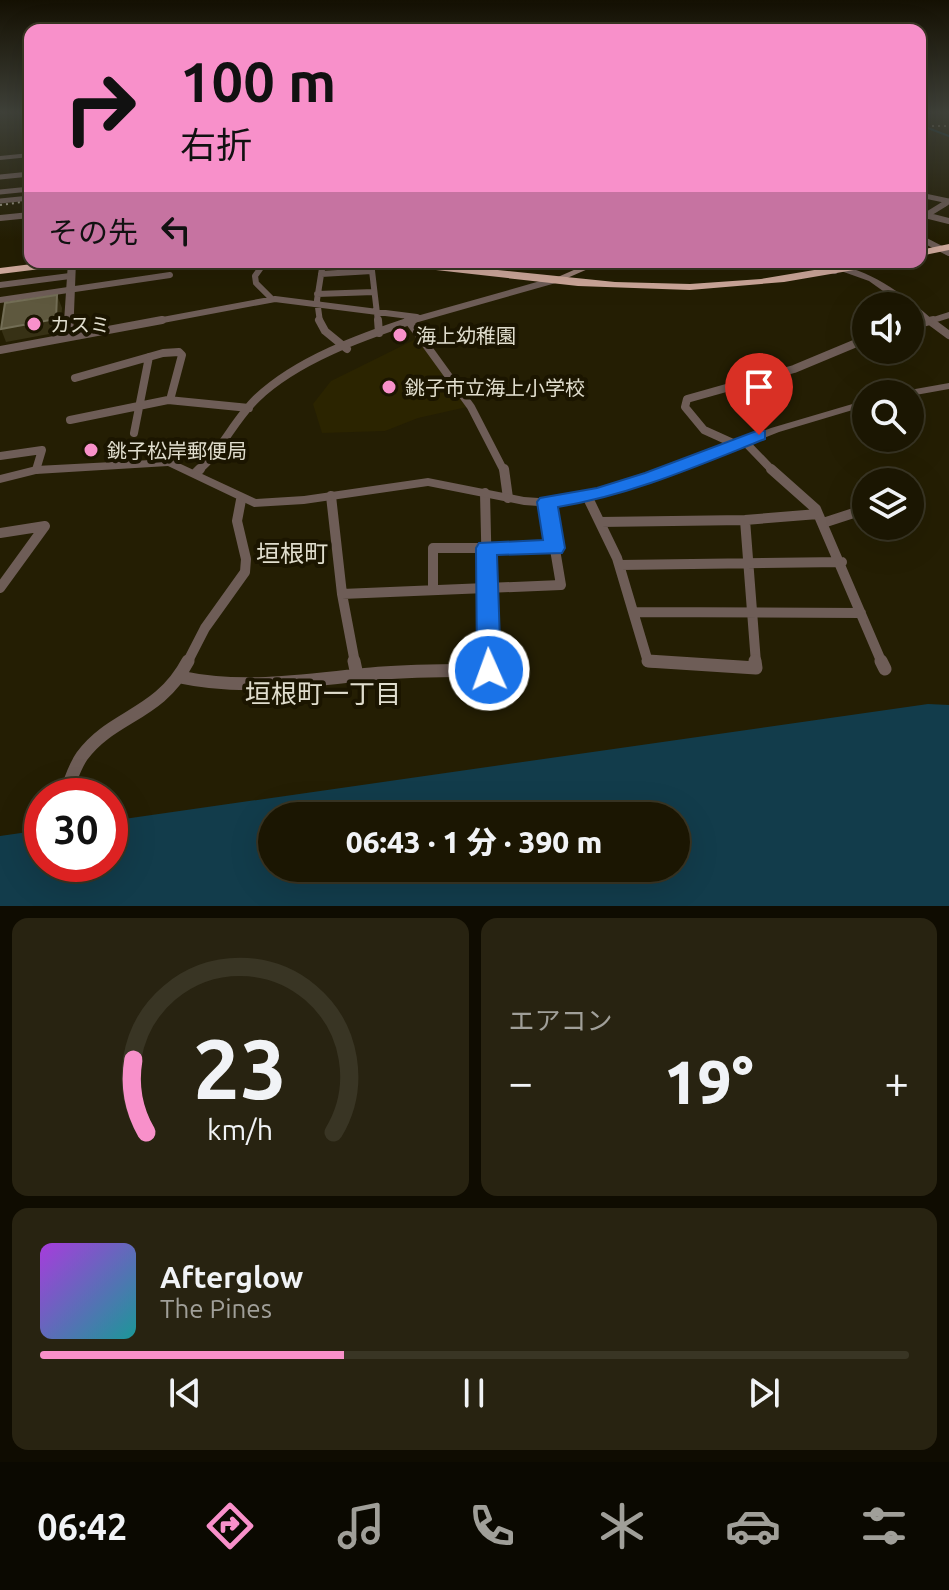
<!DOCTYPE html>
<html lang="ja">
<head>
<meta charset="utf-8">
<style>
	:root { --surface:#1b1602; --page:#282311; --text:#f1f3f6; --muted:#a09f99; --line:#393524; --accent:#f890ca }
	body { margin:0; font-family:Ubuntu,"Noto Sans JP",sans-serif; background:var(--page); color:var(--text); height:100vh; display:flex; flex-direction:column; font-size:30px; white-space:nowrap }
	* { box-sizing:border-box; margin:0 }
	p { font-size:26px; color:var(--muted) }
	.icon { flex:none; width:44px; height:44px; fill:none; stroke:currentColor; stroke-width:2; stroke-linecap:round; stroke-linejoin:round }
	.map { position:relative; height:906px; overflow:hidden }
	.drawer { display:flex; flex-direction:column; gap:12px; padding:12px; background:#0f0c01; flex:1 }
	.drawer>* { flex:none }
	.guide { position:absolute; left:24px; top:24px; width:902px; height:244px; border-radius:16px; box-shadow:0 8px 32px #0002,0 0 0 2px var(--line); background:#f890ca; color:#111; overflow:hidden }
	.buttons { position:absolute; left:852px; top:292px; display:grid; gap:16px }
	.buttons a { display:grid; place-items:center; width:72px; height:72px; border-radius:50%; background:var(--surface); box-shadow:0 8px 32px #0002,0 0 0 2px var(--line); font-size:40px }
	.speed { position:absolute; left:24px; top:778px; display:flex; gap:16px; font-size:40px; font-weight:700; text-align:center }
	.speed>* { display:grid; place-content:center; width:104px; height:104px; border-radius:50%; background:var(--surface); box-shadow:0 8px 32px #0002,0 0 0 2px var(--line); line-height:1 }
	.speed .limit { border:12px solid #d22; background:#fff; color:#111 }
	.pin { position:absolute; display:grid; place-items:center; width:68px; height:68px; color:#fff; margin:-82px -34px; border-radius:50% 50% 50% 0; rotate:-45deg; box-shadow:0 0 8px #0007 }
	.pin .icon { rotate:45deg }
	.me { position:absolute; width:88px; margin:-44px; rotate:358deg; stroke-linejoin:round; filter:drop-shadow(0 0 6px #0008) }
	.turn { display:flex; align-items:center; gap:28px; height:168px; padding:0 24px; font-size:36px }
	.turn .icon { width:104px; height:104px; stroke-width:2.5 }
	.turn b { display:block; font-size:56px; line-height:68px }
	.then { display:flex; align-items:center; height:76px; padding:0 24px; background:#0003; gap:16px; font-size:30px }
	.big { font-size:60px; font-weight:800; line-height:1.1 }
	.drawer .tile { flex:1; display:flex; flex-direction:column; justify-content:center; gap:12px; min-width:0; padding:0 28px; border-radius:16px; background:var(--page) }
	.drawer .dial { align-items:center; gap:0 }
	.dial svg { height:208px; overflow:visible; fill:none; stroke:var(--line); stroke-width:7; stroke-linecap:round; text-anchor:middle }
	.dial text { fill:var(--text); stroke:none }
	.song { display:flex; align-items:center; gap:24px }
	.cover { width:96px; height:96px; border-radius:12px; background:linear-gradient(135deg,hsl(280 70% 55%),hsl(180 70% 35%)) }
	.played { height:8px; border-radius:4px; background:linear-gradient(90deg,var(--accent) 35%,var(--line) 35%) }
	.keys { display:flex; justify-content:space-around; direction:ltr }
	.heat { display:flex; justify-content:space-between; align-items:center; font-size:44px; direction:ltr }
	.drawer .tiles { flex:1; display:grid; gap:12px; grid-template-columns:1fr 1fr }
	.tile:last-child { grid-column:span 2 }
	.trip { position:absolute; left:258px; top:802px; width:432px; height:80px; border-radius:40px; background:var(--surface); box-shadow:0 8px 32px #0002,0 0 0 2px var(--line); font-weight:800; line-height:80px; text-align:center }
	.tabs { display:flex; height:128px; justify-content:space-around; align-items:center; background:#0b0901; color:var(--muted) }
	.tabs .icon { width:56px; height:56px }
	.tabs .current { color:var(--accent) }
	.tabs b { font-size:36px; color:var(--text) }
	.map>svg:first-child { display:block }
	.built { fill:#2b2400 }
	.water { fill:#123c4b; fill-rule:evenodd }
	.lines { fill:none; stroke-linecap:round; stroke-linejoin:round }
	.stream { stroke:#123c4b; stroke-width:2 }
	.minor-far4 { stroke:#6e5d57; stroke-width:5 }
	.minor-far3 { stroke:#6e5d57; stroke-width:6 }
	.minor-far2 { stroke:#6e5d57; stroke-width:8 }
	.minor-far1 { stroke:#6e5d57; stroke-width:10 }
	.minor { stroke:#6e5d57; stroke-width:13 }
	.tertiary { fill:#6e5d57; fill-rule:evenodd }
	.secondary { fill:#9b8177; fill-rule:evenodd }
	.trunk { fill:#cea89b; fill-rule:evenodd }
	.rail { stroke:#9e9a86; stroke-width:2; stroke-dasharray:2 4; stroke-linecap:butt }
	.shaded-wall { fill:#373115 }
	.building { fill:#5e583e; stroke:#726d55; stroke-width:2 }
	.route { fill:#1a73e8; stroke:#114b97; stroke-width:2 }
	.poi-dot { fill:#f890ca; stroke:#1b1500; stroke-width:3 }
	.labels { text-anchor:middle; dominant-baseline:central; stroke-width:8; stroke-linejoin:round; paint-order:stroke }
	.poi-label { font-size:20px; fill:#e0ddcd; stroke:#1b1500; text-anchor:start }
	.quarter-label { font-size:24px; fill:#e0ddcd; stroke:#1b1500 }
	.near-neighbourhood-label { font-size:26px; fill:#e0ddcd; stroke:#1b1500 }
</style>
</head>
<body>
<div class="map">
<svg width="949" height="906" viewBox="0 0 949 906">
	<rect width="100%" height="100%" fill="#241e03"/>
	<path class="built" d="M418,338L467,407L418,418L385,431L322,433L313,404L331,381Z"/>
	<path class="water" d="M928,704L949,705V906H0V836L42,830V864H110V821ZM272,816H676V868H272Z"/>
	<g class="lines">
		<path class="stream" d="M920,125L949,136"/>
		<path class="minor-far4" d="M0,177L30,174
			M0,192L30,189L29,198
			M920,195L949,201
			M0,201L30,198
			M943,205L949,201"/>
		<path class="minor-far3" d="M925,215L949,221
			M0,218L30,215
			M920,219L946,203
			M920,238L949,253
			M265,262L255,276L256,283L272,299
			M371,262L378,322
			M799,262L835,271
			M321,274L372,271
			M0,285L70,276
			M317,294L374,292
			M0,300L170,275
			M152,322L275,299L417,317
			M320,322L317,300L323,262
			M407,322L555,280
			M927,322L949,315"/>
		<path class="minor-far2" d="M319,320L325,331L347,349
			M378,320L379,333
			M408,320L471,407L504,471
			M930,321L949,335
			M910,327L933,320
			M0,350L162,320
			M75,378L163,353L179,352L182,355L170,400
			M70,420L168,400L249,408
			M134,433L149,357
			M744,441L773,471
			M735,444L704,430L685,407L687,399L794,369L866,339
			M0,456L42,450L36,470
			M198,471C222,450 234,420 257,398C297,360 361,337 413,320"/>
		<path class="minor-far1" d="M504,469L508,498
			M771,469L816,509L882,663
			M196,473L200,469
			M485,493L489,663
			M331,496L342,594L355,663
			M587,496L617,558L648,662L659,663
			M745,520L756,663
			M600,522L745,520L818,514
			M823,523L866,509
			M0,533L45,526L0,588
			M620,565L842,562
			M433,590V548H555
			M342,594L561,585L547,502
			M635,612L861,613
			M187,663L205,628L245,572L246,559L237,521L241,500"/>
		<path class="minor" d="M354,661L357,675
			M648,661L756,668L755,661
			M881,661L885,669
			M180,677C245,691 306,680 371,674C410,670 450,671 489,670V661
			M64,796C70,783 74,767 82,756C112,715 159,716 188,661"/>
		<path class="tertiary" d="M30,153V157L0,160V156Z
			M68,262H76L73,337L68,340L63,337Z
			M841,267C869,268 914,302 934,321L930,324L927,323L910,310V306H904L869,281L841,271Z
			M949,383V389L910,396V394H899L904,391Z
			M866,400V406L779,432L656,481L598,498L553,507L524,505L428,486L304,504L254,507L168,466L36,474L0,483V475L36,466L170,459L256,499L304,496L428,478L524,497L553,499L597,490L648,475L771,428Z"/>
		<path class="secondary" d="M592,262H604L558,282L555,283L551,280Z"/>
		<path class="trunk" d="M949,244V250L920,256V250Z
			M48,262H78L73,265L0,274V268Z
			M386,262H419L615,282L690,284L761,279L862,262H882L854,270L784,282L690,290L578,286L391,265Z"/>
		<path class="rail" d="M920,126H949
			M0,205L30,201"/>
	</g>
	<path class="shaded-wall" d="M57,295L62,308L60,332L6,342L1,329Z"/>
	<path class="building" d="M57,295L56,319L1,329L5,303Z"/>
	<linearGradient id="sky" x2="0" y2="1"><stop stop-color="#141002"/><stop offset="0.47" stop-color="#3f4139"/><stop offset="1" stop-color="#3f4139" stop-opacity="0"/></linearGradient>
	<rect width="949" height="239" fill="url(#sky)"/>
	<path class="route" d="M759,430L765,431V439C697,466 631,495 558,507L565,548L562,553L497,555L501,670L497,677L489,679L480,677L477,670L476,548L479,543L543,540L537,502L540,498L597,488L645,473Z"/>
	<g class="poi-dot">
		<circle cx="34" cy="324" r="8"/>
		<circle cx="400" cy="335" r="8"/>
		<circle cx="389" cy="387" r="8"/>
		<circle cx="91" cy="450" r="8"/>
	</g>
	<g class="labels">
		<g class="poi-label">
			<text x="50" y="324">カスミ</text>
			<text x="416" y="335">海上幼稚園</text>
			<text x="405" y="387">銚子市立海上小学校</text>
			<text x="107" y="450">銚子松岸郵便局</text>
		</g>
		<g class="quarter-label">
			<text x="292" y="553">垣根町</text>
		</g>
		<g class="near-neighbourhood-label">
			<text x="323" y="693">垣根町一丁目</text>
		</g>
	</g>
</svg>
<div class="buttons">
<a><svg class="icon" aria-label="sound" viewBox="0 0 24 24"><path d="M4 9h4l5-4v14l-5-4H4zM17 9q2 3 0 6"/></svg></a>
<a><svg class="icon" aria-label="search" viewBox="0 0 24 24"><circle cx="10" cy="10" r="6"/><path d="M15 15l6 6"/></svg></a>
<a><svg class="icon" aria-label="layers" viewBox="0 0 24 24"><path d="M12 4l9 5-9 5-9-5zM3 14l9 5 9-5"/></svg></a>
</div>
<div class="speed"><div class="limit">30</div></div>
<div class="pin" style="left:759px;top:435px;background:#d93025"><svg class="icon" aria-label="arrive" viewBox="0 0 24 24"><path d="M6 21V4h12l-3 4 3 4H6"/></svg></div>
<svg class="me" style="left:489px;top:670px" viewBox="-20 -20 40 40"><circle r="17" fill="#1a73e8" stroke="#fff" stroke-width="3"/><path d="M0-11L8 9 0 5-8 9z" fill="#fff"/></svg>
<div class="trip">06:43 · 1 分 · 390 m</div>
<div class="guide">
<div class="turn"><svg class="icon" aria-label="right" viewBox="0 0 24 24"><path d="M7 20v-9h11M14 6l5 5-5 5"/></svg><div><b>100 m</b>右折</div></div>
<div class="then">その先<svg class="icon" aria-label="left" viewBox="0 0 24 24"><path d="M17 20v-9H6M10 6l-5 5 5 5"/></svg></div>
</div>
</div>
<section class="drawer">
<div class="tiles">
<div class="tile dial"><svg viewBox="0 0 100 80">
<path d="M14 69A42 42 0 1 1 86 69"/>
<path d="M14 69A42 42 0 0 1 9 41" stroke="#f890ca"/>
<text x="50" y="56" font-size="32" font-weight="700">23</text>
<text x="50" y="72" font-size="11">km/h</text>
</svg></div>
<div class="tile"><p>エアコン</p>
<div class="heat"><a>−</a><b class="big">19°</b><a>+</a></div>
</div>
<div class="tile">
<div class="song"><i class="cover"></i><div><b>Afterglow</b><p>The Pines</p></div></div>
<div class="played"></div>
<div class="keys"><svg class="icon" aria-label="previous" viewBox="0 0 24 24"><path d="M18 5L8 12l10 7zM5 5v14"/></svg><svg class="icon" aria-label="pause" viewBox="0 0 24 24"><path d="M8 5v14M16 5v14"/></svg><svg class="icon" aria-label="next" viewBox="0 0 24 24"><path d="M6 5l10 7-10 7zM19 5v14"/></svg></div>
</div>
</div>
</section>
<nav class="tabs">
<b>06:42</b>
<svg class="icon current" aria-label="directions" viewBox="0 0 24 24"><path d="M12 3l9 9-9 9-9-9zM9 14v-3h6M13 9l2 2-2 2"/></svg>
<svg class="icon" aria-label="music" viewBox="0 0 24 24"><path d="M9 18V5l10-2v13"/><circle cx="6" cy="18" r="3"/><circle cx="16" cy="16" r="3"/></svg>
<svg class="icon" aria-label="phone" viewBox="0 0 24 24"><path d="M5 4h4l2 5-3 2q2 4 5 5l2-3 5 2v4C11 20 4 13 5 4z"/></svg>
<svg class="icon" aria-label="climate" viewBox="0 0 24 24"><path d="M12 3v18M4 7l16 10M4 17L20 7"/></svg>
<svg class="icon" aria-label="car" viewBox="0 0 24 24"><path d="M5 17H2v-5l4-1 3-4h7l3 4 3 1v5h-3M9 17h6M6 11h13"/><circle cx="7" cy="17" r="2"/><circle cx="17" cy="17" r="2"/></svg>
<svg class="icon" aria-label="filters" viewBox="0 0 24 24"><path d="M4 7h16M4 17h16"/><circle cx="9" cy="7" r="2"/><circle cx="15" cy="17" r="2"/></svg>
</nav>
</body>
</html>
